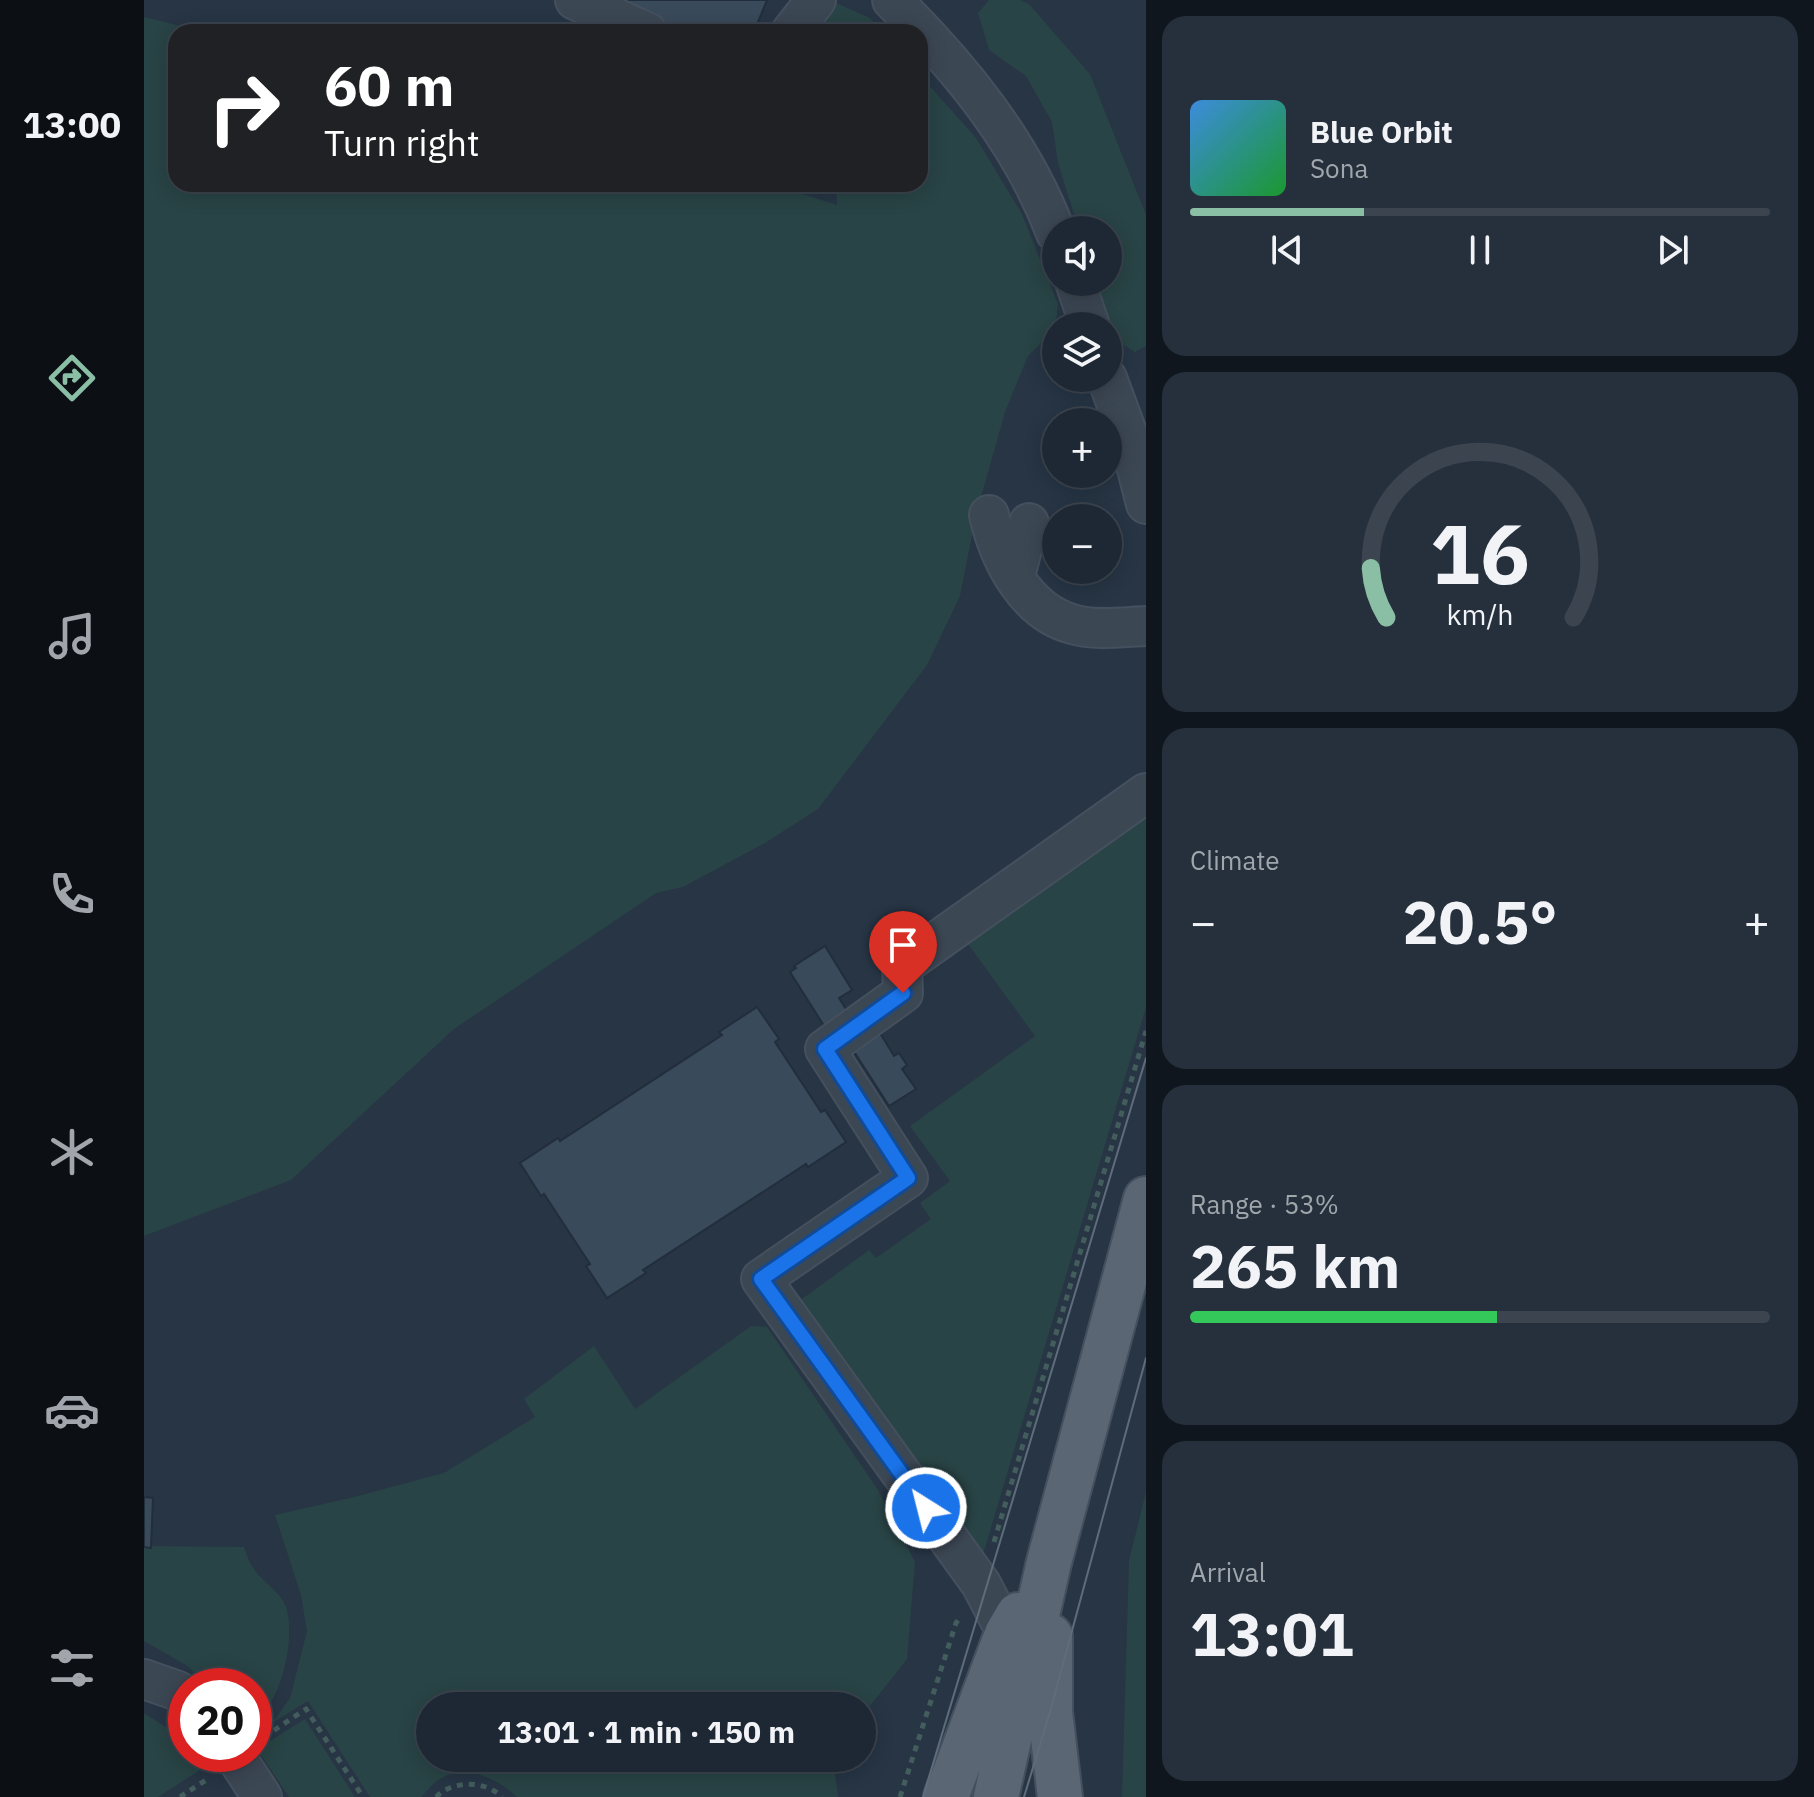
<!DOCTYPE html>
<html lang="en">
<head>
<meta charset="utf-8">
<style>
	:root { --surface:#1d2834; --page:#25303c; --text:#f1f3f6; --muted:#a0a6ac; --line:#3b444f; --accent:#8abfa5 }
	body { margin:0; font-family:"IBM Plex Sans",sans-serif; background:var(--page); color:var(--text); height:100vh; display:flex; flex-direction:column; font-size:30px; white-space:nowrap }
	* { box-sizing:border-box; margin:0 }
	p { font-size:26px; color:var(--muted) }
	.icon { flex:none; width:44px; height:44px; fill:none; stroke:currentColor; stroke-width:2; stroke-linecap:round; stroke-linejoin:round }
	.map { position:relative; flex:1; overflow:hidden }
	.side { display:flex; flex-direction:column; gap:16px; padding:16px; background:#10161d; width:668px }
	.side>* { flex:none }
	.guide { position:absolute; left:24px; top:24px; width:760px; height:168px; border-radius:24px; box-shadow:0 4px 20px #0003,0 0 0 2px var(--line); background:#202124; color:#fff; overflow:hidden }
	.controls { position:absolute; left:898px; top:216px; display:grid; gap:16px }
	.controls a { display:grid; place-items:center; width:80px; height:80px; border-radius:50%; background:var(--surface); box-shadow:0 4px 20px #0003,0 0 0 2px var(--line); font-size:40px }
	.speed { position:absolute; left:24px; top:1668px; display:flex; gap:16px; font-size:40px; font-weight:700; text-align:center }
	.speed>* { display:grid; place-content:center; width:104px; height:104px; border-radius:50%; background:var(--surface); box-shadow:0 4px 20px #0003,0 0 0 2px var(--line); line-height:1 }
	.speed .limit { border:12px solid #d22; background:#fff; color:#111 }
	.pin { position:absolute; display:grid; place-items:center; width:68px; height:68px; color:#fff; margin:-82px -34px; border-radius:50% 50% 50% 0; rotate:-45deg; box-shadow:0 0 8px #0007 }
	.pin .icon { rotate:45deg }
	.me { position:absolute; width:88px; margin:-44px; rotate:324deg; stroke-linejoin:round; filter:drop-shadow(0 0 6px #0008) }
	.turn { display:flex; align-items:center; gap:28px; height:168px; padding:0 24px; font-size:36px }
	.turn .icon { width:104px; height:104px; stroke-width:2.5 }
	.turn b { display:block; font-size:56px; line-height:68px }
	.big { font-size:60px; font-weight:700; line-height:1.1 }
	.side .card { flex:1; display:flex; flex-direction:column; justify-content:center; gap:12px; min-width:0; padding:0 28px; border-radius:24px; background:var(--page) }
	.side .dial { align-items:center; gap:0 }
	.dial svg { height:208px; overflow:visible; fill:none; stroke:var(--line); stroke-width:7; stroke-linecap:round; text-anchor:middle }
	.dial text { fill:var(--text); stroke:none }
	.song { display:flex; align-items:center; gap:24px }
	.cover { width:96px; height:96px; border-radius:12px; background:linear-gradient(135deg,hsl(210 70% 55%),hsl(130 70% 35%)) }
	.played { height:8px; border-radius:4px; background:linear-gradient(90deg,var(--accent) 30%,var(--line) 30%) }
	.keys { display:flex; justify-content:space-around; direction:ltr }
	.heat { display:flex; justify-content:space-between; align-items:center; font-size:44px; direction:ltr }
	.charge { height:12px; border-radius:6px; background:linear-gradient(90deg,#34c759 53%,var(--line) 0) }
	.trip { position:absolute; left:272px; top:1692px; width:460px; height:80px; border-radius:40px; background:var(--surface); box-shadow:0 4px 20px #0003,0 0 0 2px var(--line); font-weight:700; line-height:80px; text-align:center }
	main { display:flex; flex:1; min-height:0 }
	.dock { display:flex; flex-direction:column; width:144px; justify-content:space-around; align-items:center; background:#0c1015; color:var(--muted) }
	.dock .icon { width:56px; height:56px }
	.dock .on { color:var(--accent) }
	.dock b { font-size:36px; color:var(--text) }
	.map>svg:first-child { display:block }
	.green { fill:#294446 }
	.building { fill:#394a5b; stroke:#222e3c; stroke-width:2 }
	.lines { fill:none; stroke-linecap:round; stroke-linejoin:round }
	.minor-casing { stroke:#45505e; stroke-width:42 }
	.major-casing { stroke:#45505e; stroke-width:48 }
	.path { stroke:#435d5d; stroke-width:5; stroke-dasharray:6 6; stroke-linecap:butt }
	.minor { stroke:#3c4754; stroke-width:38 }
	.major { stroke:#5a6674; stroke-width:44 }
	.tram { stroke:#5e6c7b; stroke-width:2 }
	.route-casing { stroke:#114b97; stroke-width:20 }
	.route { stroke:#1a73e8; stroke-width:14 }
</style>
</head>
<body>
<main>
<nav class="dock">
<b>13:00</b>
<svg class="icon on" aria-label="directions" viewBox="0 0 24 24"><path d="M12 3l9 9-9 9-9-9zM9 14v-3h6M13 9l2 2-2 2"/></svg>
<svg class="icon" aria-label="music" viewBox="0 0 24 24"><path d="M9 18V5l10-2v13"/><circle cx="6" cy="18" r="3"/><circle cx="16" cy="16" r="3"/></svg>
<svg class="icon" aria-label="phone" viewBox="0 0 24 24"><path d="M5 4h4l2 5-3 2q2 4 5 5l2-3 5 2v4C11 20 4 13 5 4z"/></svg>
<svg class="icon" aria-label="climate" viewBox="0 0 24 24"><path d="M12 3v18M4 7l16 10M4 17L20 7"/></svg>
<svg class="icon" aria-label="car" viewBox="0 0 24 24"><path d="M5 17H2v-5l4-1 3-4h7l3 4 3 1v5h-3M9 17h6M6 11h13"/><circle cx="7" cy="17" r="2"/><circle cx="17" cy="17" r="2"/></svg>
<svg class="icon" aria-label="filters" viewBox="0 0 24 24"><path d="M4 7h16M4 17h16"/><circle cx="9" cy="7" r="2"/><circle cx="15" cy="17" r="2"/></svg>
</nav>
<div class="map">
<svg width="1002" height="1797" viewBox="0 0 1002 1797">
	<rect width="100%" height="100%" fill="#273545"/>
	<path class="green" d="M845,0H876L885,4L946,74L1002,215V346L991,352L973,341L952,282H964V230H935L914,163L908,122L882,76L845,50L834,13Z
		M690,2L726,18L738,32H678Z
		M0,17L61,32H32V184H627L693,205L692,184H776V75L832,138L878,214L914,304L911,329L884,356L861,412L832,515L816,596L783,665L674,809L621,843L539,887L512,893L310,1029L147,1180L0,1236Z
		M1002,816V1007L838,1558L673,1323L657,1305L658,1299L725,1250L732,1258L787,1219L776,1203L806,1181L766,1126L891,1036L824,944Z
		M607,1326L623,1327L734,1490L771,1562L763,1659L718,1716V1706H286V1758H689L694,1797H373C354,1779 322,1763 296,1779C289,1783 283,1791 277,1797H226L164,1701L128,1723L146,1698L163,1631L157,1595L131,1515L210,1497L300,1473L391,1417L380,1399L450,1346L491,1409Z
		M1002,1492V1797H978L985,1561Z
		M0,1546L100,1547C103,1554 105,1563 110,1569C118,1582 137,1592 142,1607C152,1637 138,1703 110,1721V1686H65L42,1665L0,1641Z
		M0,1713L26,1730L42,1746V1754H49L59,1768L14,1797H0Z
		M161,1719L211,1797H145L113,1749Z"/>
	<path class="building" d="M455,0H623L610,32H550L540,27L537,32H530L509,23L512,14L482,2L479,10Z
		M681,946L708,990L695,998L705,1014L682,1029L646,972L652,968L650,966Z
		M613,1007L635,1039L631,1042L677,1112L681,1110L702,1142L664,1167L662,1164L499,1270L502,1273L463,1298L442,1266L446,1264L400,1194L397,1196L376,1163L414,1138L416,1141L578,1035L575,1032Z
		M736,1033L750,1056L755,1053L763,1065L758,1069L772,1089L745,1106L709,1050Z
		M0,1497L9,1498L7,1548L0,1547Z"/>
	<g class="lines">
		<g class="minor-casing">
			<path id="minor" d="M431,0L503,32
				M748,0C816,67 878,143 912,233
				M647,32L672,0
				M931,282L946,326
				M963,378L985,438L1002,504
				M845,515C855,558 881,611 928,624C951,631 978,627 1002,626
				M871,576L885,523
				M863,1634L837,1584L617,1279L764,1178L681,1049L759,993L758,966L1002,793
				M0,1679L34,1691L42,1698
				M90,1754L118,1797"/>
		</g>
		<g class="major-casing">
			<path id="major" d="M906,1636V1712L916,1797
				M802,1797L863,1634L874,1615
				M852,1797L905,1562L1002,1199"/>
		</g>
		<path class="path" d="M850,1542L1002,1031
			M120,1737L162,1709L219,1797
			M36,1797L65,1778
			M292,1797C309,1780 341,1780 358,1797
			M756,1797L812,1623L817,1616"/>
		<use href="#minor" class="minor"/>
		<use href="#major" class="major"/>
		<path class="tram" d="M779,1797L1002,1058
			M880,1797L906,1712L1002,1358"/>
	</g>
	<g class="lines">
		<g class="route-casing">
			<path id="route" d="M759,993L681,1049L764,1178L617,1279L782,1508"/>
		</g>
		<use href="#route" class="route"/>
	</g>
</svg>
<div class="controls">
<a><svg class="icon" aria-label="sound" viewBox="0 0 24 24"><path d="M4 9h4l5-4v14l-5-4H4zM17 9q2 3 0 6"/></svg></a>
<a><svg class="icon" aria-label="layers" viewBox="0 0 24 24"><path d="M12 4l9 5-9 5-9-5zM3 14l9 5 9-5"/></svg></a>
<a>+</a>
<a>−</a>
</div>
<div class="speed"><div class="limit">20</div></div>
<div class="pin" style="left:759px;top:993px;background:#d93025"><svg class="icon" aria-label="arrive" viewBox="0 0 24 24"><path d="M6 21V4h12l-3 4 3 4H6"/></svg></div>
<svg class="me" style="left:782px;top:1508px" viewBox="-20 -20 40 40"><circle r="17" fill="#1a73e8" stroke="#fff" stroke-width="3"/><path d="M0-11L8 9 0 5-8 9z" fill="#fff"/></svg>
<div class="trip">13:01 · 1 min · 150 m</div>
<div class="guide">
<div class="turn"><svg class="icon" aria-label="right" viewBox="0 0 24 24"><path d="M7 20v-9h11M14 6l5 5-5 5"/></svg><div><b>60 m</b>Turn right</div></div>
</div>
</div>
<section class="side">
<div class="card">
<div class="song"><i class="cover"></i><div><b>Blue Orbit</b><p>Sona</p></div></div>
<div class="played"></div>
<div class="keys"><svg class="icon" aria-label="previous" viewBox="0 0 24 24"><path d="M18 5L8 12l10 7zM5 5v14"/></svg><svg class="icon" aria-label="pause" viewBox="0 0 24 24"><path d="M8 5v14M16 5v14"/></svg><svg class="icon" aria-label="next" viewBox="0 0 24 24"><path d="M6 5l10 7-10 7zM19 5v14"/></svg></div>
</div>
<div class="card dial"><svg viewBox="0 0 100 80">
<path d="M14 69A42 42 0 1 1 86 69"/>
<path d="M14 69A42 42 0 0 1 8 50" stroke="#8abfa5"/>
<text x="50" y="56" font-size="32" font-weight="700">16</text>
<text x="50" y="72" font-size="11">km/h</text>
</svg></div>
<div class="card"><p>Climate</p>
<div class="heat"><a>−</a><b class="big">20.5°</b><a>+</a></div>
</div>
<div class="card"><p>Range · 53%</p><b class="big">265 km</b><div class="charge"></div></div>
<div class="card"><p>Arrival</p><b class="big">13:01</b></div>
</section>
</main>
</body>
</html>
